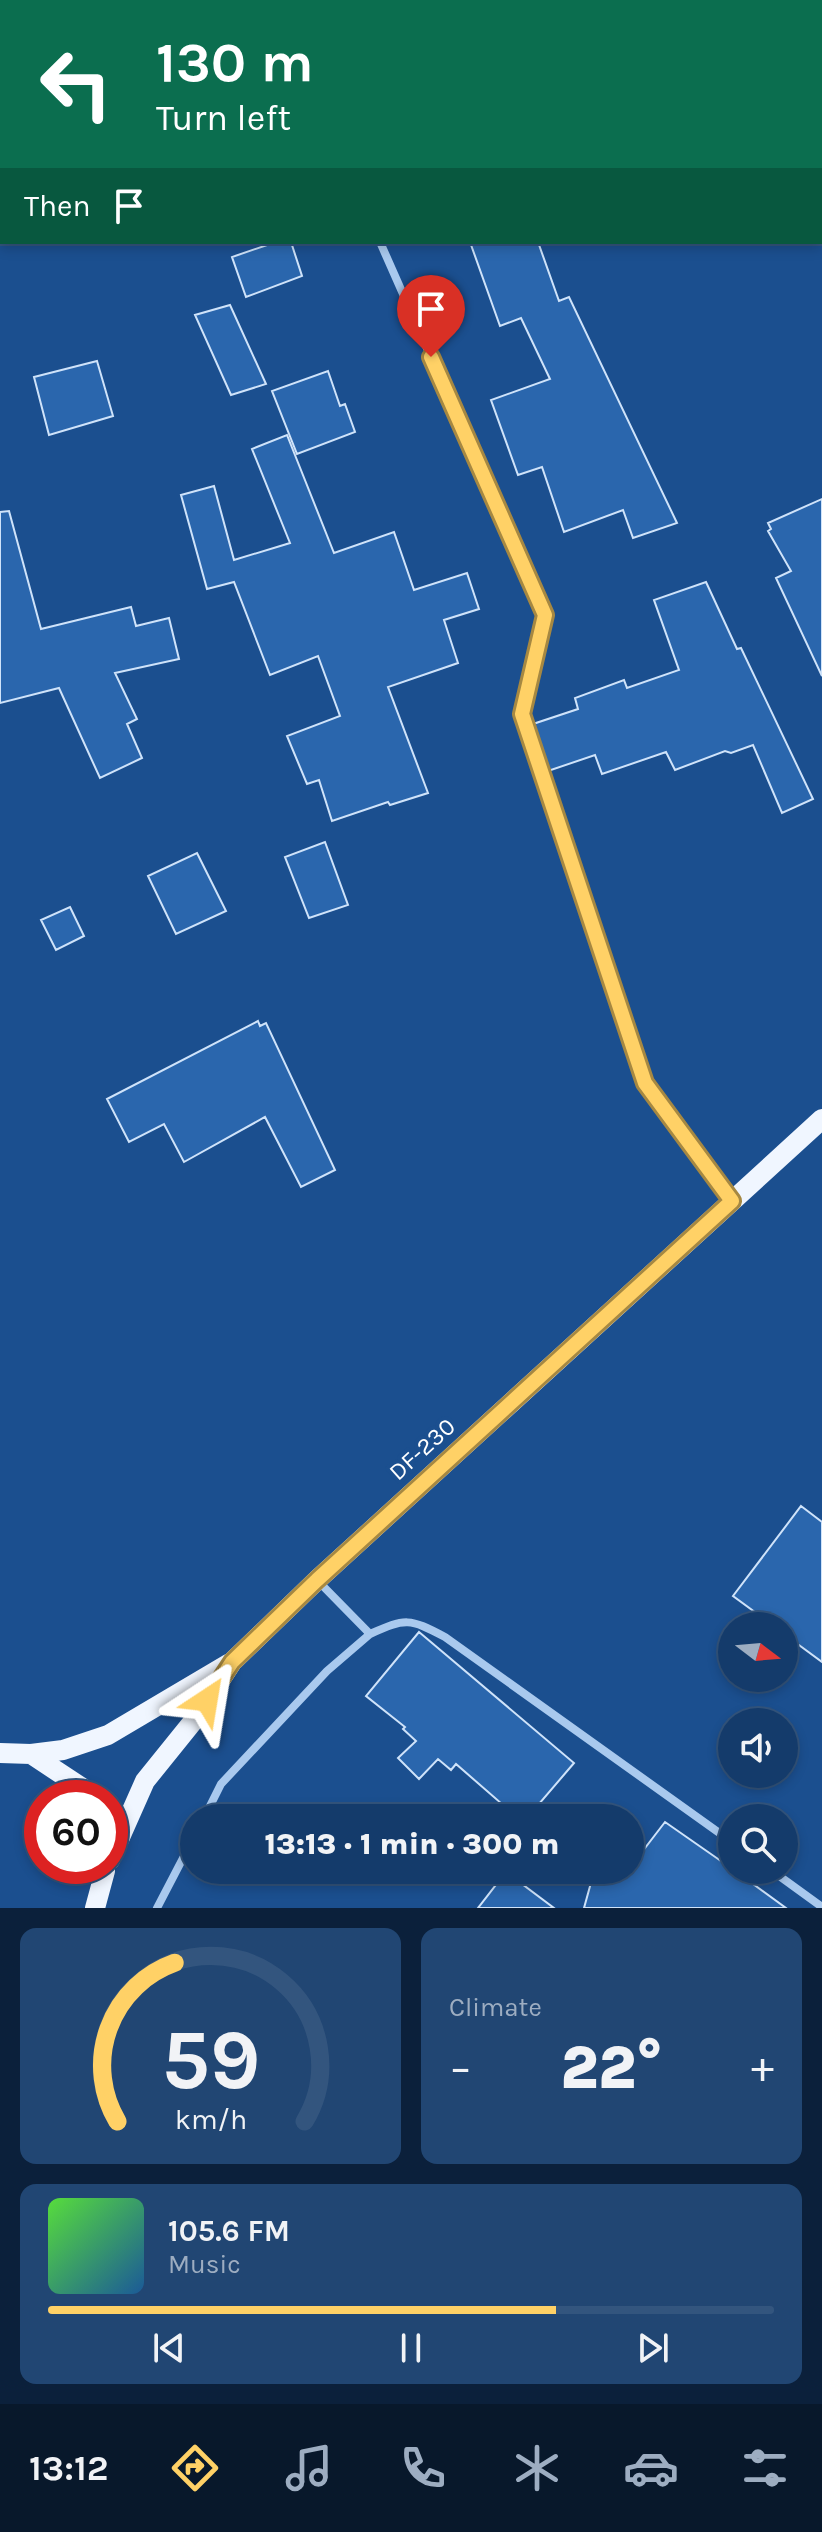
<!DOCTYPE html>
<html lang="en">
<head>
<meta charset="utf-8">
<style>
	:root { --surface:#143b6b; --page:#214673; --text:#f1f3f6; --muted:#9dadc1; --line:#33557e; --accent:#ffd166 }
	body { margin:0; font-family:Karla,sans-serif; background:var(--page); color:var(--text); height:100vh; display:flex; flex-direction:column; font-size:30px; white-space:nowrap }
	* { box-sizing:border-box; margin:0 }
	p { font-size:26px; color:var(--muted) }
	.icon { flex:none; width:44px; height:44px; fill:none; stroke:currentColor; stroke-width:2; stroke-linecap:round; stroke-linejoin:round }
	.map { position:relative; height:1908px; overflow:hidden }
	.panel { display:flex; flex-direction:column; gap:20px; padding:20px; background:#0b203b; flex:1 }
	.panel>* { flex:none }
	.banner { position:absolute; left:0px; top:0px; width:822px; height:244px; box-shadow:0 4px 12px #0003,0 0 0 2px var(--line); background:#0b6e4f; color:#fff; overflow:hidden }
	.needle { width:52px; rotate:106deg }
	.buttons { position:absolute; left:718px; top:1612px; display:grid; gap:16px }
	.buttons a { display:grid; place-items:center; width:80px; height:80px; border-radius:50%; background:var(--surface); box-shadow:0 4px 12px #0003,0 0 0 2px var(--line); font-size:40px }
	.speed { position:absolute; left:24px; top:1780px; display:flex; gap:16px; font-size:40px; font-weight:700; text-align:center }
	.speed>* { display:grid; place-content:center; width:104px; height:104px; border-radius:50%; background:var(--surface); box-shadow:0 4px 12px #0003,0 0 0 2px var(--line); line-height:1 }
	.speed .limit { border:12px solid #d22; background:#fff; color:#111 }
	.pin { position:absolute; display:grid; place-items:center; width:68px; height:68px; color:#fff; margin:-82px -34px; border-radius:50% 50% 50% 0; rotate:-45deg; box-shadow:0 0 8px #0007 }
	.pin .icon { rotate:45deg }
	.me { position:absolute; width:88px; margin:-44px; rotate:33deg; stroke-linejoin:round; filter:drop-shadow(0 0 6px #0008) }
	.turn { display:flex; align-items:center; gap:28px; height:168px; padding:0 24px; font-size:36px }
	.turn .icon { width:104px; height:104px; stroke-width:2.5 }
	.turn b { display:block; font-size:56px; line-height:68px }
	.then { display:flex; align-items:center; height:76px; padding:0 24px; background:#0003; gap:16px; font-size:30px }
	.big { font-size:60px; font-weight:800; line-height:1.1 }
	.panel .widget { flex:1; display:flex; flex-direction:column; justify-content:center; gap:12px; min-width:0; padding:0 28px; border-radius:16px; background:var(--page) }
	.panel .dial { align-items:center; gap:0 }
	.dial svg { height:208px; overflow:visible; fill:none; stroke:var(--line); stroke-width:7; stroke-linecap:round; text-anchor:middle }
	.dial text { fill:var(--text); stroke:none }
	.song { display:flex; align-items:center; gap:24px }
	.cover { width:96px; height:96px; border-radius:12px; background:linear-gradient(135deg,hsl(110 70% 55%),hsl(210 70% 35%)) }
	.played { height:8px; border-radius:4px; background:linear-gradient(90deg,var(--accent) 70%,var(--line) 70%) }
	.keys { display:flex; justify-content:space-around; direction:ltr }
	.heat { display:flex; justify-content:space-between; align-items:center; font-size:44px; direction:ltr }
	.panel .tiles { flex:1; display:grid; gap:20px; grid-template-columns:1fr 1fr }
	.widget:last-child { grid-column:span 2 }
	.trip { position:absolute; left:180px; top:1804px; width:464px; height:80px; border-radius:40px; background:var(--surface); box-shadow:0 4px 12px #0003,0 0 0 2px var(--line); font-weight:800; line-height:80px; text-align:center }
	.menu { display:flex; height:128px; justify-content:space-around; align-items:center; background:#08182b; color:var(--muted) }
	.menu .icon { width:56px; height:56px }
	.menu .active { color:var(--accent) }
	.menu b { font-size:36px; color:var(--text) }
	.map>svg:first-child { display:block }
	.building { fill:#2a66ad; stroke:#cfe3fa; stroke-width:2 }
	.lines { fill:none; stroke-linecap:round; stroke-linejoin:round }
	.street { stroke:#a9c9ee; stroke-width:8 }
	.primary { stroke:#f0f6ff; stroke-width:20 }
	.route-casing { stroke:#a68842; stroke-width:20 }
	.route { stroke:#ffd166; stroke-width:14 }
	.labels { text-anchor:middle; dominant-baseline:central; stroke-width:8; stroke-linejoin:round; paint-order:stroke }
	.street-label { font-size:24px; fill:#fff; stroke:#1b4f8f }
</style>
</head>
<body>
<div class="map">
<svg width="822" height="1908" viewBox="0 0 822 1908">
	<rect width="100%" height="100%" fill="#1b4f8f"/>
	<path class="building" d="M276,242H291L302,276L246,297L232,257Z
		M470,242H538L559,301L569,297L677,523L633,538L623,510L564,532L542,467L518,475L491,400L550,379L521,318L500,326Z
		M230,305L266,384L231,395L195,315Z
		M97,361L113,416L49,435L34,377Z
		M328,371L340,406L345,404L355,432L297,454L272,391Z
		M287,435L334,553L394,532L414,590L467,573L479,609L444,620L458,663L388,687L428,793L390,805L388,802L332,821L319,780L307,784L287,736L340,716L318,656L270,675L234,582L207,589L181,495L214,486L234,560L290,543L252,449Z
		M822,499V676L776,578L791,571L768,531L771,529L768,523Z
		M9,511L41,629L131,607L136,626L169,618L179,659L115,673L137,719L127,724L142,758L100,778L59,688L0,703V512Z
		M706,582L737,649L741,648L813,799L782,813L753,745L731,753L725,751L675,770L666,752L602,774L595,755L548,771L533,724L578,709L575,698L624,680L627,688L679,670L654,600Z
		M325,842L348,905L309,918L285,857Z
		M197,853L226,911L176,934L148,876Z
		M70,907L84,936L56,950L41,920Z
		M258,1021L260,1026L266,1023L335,1170L301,1187L265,1117L184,1162L164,1124L129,1142L107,1099Z
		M801,1506L822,1522V1662L784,1634V1626H774L733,1596Z
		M419,1632L574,1763L527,1818H518L456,1764L451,1770L438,1759L419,1779L398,1758L416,1741L403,1729L405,1727L366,1696Z
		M665,1822L731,1868L786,1908H584L592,1879L600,1870H630V1842L634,1837L645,1848Z
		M506,1872L554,1908H478Z"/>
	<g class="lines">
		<path class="street" d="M380,242L545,615L522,714L645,1083L731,1201
			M370,1634C406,1618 409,1618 445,1637L732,1842
			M204,1818L221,1784L327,1671L370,1634L318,1581
			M771,1870L822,1907
			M157,1908L194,1837"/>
		<path class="primary" d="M0,1753L31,1754L87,1791L88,1798
			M31,1754L63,1750L108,1735L228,1664
			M110,1860L145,1781L195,1719L232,1662L317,1580L822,1119
			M95,1908L105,1871L104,1866"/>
	</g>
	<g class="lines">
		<g class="route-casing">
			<path id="route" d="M207,1700L232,1662L317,1580L732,1201L645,1083L522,714L545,615L431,357"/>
		</g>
		<use href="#route" class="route"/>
	</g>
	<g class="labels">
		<g class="street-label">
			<text transform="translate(422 1449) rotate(-42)">DF-230</text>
		</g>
	</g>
</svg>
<div class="buttons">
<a><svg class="needle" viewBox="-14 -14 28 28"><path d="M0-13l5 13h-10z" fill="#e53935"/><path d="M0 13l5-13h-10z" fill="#9dadc1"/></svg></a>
<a><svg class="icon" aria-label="sound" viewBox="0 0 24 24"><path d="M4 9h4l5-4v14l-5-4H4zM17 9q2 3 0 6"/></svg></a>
<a><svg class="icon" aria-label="search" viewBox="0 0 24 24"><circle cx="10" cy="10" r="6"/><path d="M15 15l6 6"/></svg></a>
</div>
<div class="speed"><div class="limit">60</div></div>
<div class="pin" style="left:431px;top:357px;background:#d93025"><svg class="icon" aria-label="arrive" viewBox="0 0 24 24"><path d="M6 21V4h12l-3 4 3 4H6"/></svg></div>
<svg class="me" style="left:207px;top:1700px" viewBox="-20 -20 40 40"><path d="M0-17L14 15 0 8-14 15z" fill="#ffd166" stroke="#fff" stroke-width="4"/></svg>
<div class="trip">13:13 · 1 min · 300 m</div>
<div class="banner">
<div class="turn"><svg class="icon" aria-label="left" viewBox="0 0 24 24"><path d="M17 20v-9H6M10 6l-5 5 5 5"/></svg><div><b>130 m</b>Turn left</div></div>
<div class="then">Then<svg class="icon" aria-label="arrive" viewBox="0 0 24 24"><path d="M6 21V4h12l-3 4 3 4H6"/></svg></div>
</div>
</div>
<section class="panel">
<div class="tiles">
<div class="widget dial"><svg viewBox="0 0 100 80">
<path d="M14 69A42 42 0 1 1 86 69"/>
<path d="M14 69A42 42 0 0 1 36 8" stroke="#ffd166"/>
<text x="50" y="56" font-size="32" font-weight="700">59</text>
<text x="50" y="72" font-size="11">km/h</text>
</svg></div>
<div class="widget"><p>Climate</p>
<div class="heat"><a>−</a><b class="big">22°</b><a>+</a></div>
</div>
<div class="widget">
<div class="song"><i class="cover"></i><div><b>105.6 FM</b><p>Music</p></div></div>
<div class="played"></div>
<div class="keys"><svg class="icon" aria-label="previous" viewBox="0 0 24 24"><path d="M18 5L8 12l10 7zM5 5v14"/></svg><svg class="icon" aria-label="pause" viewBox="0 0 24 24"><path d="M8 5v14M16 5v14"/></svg><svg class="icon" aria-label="next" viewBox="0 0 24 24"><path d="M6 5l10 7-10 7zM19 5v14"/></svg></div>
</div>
</div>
</section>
<nav class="menu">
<b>13:12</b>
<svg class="icon active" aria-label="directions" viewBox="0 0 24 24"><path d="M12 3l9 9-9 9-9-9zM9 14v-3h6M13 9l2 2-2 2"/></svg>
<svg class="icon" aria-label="music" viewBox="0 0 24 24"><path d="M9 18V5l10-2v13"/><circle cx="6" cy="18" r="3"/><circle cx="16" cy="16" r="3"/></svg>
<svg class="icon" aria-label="phone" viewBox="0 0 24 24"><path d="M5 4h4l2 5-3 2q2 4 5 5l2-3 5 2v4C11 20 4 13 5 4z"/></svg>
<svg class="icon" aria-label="climate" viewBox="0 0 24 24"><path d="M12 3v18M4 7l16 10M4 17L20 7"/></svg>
<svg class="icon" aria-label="car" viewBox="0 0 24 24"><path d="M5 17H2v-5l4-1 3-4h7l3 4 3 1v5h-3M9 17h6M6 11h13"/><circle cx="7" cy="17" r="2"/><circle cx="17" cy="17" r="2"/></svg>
<svg class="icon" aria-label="filters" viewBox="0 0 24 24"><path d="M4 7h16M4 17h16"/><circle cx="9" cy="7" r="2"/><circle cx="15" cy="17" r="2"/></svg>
</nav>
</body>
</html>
